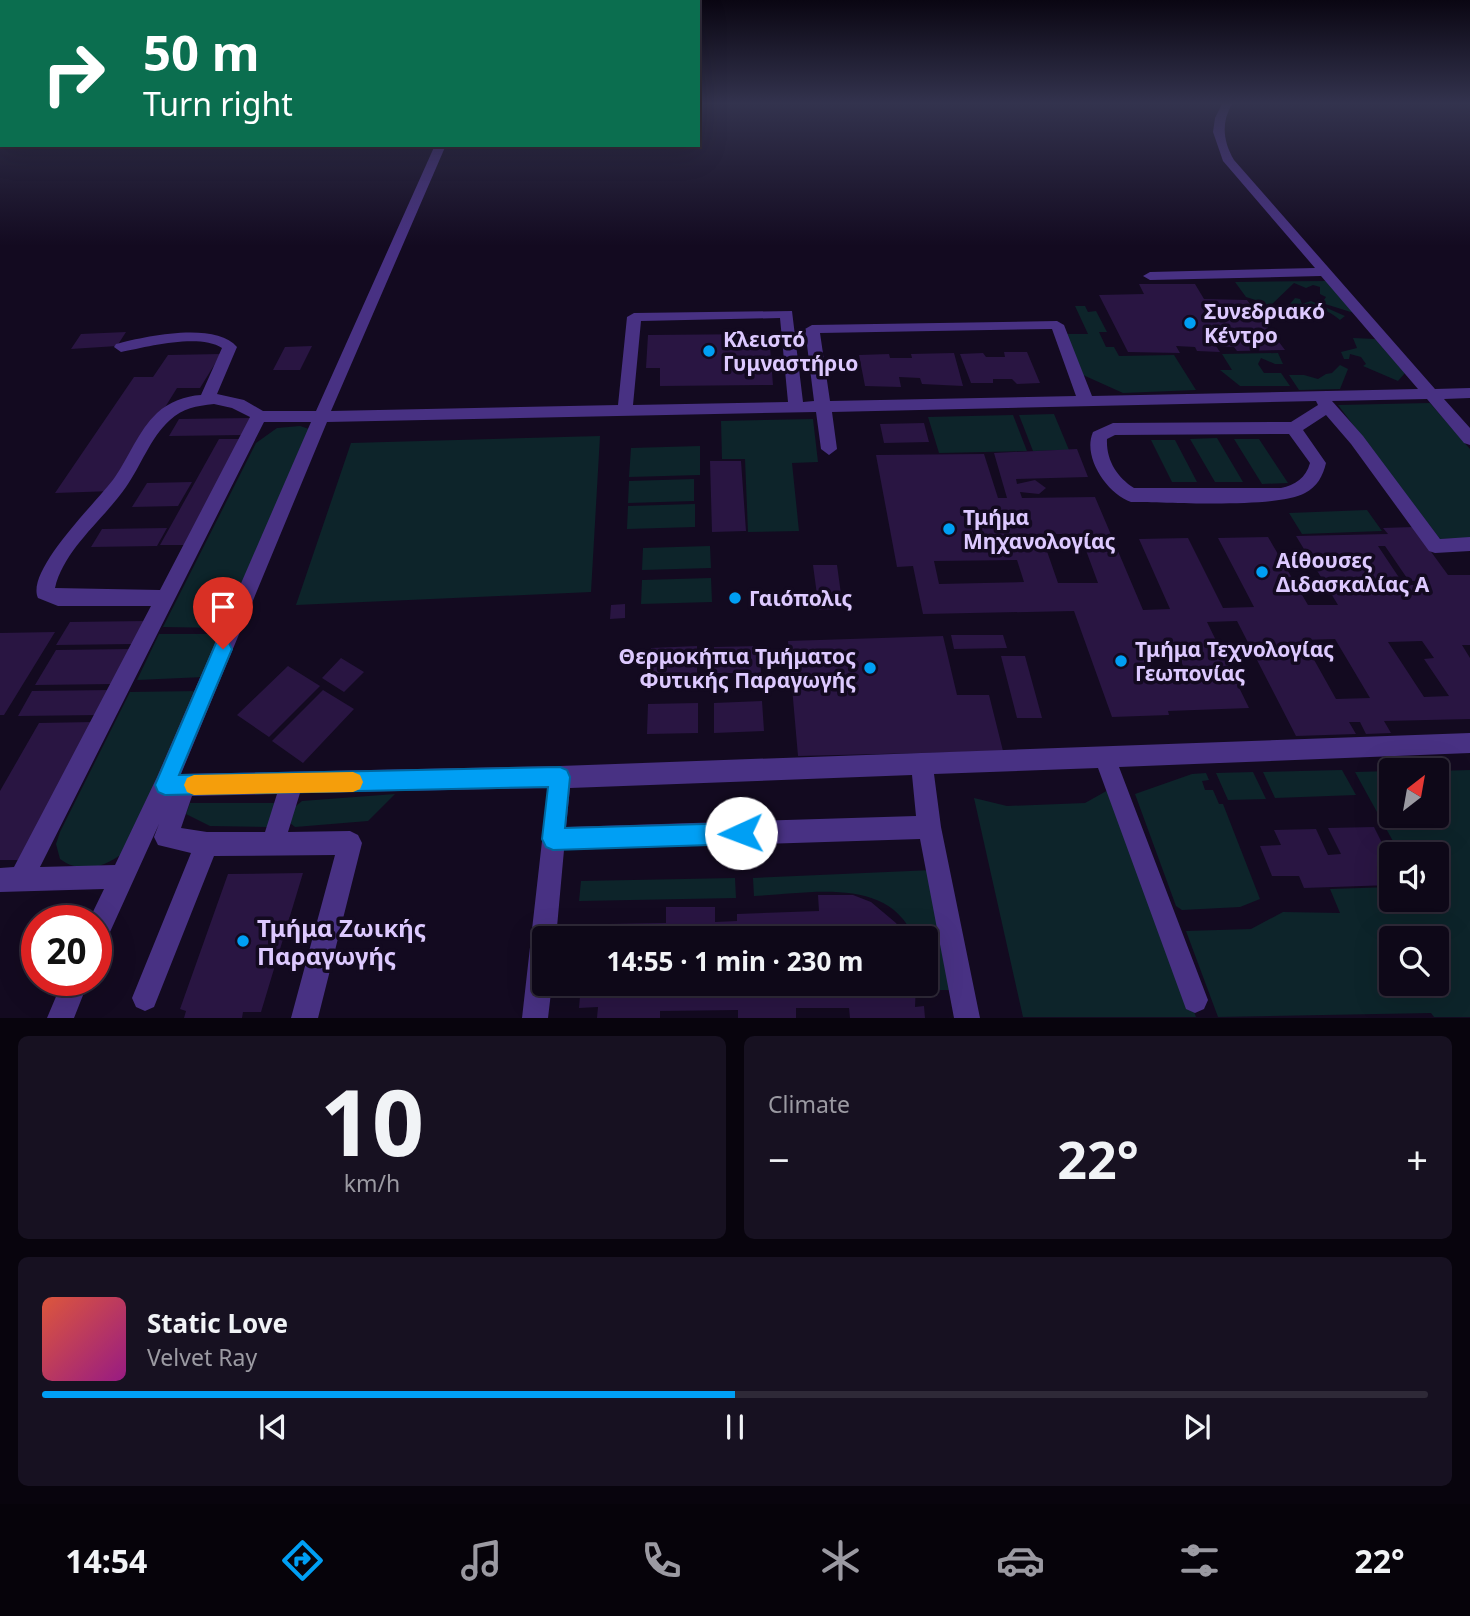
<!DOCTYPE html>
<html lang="en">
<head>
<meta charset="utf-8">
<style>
	:root { --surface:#0e0818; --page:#171121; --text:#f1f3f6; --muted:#9b9aa2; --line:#2e2937; --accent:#009ff4 }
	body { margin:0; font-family:"Noto Sans",sans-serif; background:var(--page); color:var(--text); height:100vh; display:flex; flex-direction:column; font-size:26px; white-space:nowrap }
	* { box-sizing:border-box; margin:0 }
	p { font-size:23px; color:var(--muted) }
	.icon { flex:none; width:38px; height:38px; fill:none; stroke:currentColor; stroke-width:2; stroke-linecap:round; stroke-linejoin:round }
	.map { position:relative; height:1018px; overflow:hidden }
	.details { display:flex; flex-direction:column; gap:18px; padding:18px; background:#08040d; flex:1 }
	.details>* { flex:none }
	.top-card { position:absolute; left:0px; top:0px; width:700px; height:147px; box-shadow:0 7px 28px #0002,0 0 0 2px var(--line); background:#0b6e4f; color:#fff; overflow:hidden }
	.needle { width:46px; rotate:31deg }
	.fabs { position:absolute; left:1379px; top:758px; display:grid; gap:14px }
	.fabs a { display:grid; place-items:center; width:70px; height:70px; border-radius:7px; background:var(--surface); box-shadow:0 7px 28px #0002,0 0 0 2px var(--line); font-size:35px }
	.speed { position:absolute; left:21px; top:905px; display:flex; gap:14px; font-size:35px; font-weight:700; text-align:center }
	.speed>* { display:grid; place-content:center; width:91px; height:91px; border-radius:50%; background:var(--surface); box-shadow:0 7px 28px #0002,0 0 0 2px var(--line); line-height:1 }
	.speed .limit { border:10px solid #d22; background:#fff; color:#111 }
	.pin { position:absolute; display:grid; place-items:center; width:60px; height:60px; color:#fff; margin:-72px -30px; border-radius:50% 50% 50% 0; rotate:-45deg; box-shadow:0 0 7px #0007 }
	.pin .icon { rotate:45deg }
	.me { position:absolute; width:77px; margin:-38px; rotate:268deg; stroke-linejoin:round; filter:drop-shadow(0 0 5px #0008) }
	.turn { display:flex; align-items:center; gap:24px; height:147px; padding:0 28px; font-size:32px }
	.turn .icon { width:91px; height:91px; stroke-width:2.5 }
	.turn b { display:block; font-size:49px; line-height:60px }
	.big { font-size:52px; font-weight:700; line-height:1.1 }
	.details .card { flex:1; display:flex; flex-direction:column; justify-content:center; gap:10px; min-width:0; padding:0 24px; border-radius:10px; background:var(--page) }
	.details .dial { align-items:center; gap:0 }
	.dial b { font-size:91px; line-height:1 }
	.song { display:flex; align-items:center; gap:21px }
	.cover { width:84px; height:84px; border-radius:10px; background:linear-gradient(135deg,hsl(10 70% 55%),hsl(310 70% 35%)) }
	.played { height:7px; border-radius:4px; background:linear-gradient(90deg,var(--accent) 50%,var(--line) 50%) }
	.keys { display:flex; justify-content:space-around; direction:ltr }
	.heat { display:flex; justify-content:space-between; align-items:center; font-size:38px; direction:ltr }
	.details .tiles { flex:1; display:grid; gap:18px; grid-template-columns:1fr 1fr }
	.card:last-child { grid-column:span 2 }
	.trip { position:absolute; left:532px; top:926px; width:406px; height:70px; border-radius:7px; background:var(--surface); box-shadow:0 7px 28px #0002,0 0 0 2px var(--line); font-weight:700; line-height:70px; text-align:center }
	.tab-bar { display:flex; height:112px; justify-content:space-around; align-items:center; background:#06030a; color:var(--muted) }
	.tab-bar .icon { width:49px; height:49px }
	.tab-bar .selected { color:var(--accent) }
	.tab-bar b { font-size:32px; color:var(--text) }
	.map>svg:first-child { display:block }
	.green { fill:#0d242a; fill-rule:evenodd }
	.building { fill:#291542; fill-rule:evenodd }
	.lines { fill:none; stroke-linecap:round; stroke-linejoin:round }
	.minor { fill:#483183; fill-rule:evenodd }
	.route { fill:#009ff4; stroke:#00679f; stroke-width:2 }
	.slow { fill:#f59e0b }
	.poi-dot { fill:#009ff4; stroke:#130a20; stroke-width:2.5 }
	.labels { text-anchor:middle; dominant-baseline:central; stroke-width:7; stroke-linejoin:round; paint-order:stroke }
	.poi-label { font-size:21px; font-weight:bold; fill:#ddc9ff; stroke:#130a20; text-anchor:start }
	.near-poi-label { font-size:24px; font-weight:bold; fill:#ddc9ff; stroke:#130a20; text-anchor:start }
</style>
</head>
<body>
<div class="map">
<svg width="1470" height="1018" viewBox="0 0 1470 1018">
	<rect width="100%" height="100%" fill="#130a20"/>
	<path class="green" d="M1327,281L1354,313L1322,303L1326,297L1320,294V287L1313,285L1306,288L1294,283L1267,309L1262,302L1246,297L1235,282Z
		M1295,298L1300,299L1302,304L1311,301L1345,316L1340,320C1328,309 1308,302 1293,312L1298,320L1280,321L1278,318Z
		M1075,306H1085L1088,312L1096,311L1107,332H1099L1106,347H1114L1119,356L1174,355L1196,390L1123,393L1083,375L1065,334H1088Z
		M1353,338L1375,339L1405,373L1398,381L1363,366L1366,364L1361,357L1350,354L1349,359H1344L1341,352L1357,348Z
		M1278,353L1283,364H1275L1261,358L1258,364L1264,373H1281L1290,386H1240L1220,370H1232L1222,354Z
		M1340,365L1348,369L1340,389L1299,390L1289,375H1304L1318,379L1326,374L1332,373Z
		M1430,403L1470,449V538L1440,539L1338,405Z
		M1054,414L1069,450L1033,451L1019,415Z
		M1013,415L1027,451L939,453L928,417Z
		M813,419L818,462L792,463L799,531L748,532L745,459H722L721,421Z
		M300,426L309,429L225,628L163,627L256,443L277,428Z
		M600,436L591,592L296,605L351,443Z
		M1217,438L1243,482H1215L1190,439Z
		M1234,439H1259L1288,483L1262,484Z
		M1151,440H1175L1197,482H1172Z
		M700,446V475L629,477L631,448Z
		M694,479V501L628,503L629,481Z
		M695,504V527L627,529L628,506Z
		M1367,510L1382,531L1302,534L1289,513Z
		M710,546L711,568L642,570L643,548Z
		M711,578L712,602L641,604L642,580Z
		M159,634H224L204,677L137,680Z
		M199,691L123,853C104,868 80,874 60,859L56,844L60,832L130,692Z
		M1342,770L1356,795L1275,798L1263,772Z
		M1470,770V1017H1434L1431,1013L1218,1017L1186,931L1251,929L1283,912L1340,913L1330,889L1391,887V900H1437V854H1400L1355,772L1391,771V816H1437V771ZM1391,938H1437V984H1391Z
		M1253,772L1266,799L1228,800L1216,773Z
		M1206,773L1209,780L1202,781L1205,790H1213L1219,804H1223L1260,899L1240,907L1182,910L1176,906L1135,794L1192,774Z
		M1110,789L1196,1017H1023L974,798L1007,806L1085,803Z
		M395,794L368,821L295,827L290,823V811L302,801Z
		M190,803H277L268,827L210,826L186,814Z
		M933,870L955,990H928L926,938H914C889,875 807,894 754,896L753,878Z
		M735,878L736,898L579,901L581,881Z"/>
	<path class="building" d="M1139,284H1195L1204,299L1247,300L1285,350L1237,351L1234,347L1216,346L1220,352L1197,351L1195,347L1176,346L1180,353L1128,352L1099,295L1144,294Z
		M126,332L117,346L71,349L81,334Z
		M769,334L773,385L660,386V368H646L648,335Z
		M312,346L300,370H273L285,347Z
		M1004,352H1027L1040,383L1017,384L1012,379H993V383H971L960,354L983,353L986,357H1005Z
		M954,353L963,386L922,384L920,378L899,377L901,387L865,386L859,355L889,354L890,358H912L911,354Z
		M221,354L200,388H177L113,491L55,493L134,377H153L168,355Z
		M250,418L242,435L169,436L179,419Z
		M924,423L929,442L884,443L880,424Z
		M219,439H241L185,545H160Z
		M1077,449L1088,477L1016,479L1017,484L1035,480L1046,488L1039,494L1020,492L1022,498L1095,497L1143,610L1170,609L1139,539L1188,538L1223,608L1254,607L1218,538L1268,537L1308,605H1338L1296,536L1388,534L1383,528L1413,527L1448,575H1470V645H1462L1470,658V719L1384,721L1391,733L1366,734L1360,722H1349L1356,734L1296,736L1237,621L1207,622L1249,708L1168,711L1169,715L1112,717L1074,611L923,614L913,566L897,567L876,455L984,454L998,498H1007L994,453ZM1041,534H1080L1098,583H1058ZM1378,546H1385L1409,581H1420L1422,585H1404ZM1017,560L1024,582L939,584L934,561ZM1335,639L1370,698L1336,699L1303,640ZM1422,641L1434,658L1424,659L1449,696L1424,697L1388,642ZM1173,642L1189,680L1157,681L1142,643Z
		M710,461H741L746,531L712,532Z
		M192,482L178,506L132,507L147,483Z
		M167,528L157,546L91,547L102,529Z
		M813,565H837L841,594H834L837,609L819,610Z
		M625,604V618L610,619L611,605Z
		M146,621L134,644L56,645L70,622Z
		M55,632L4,715H0V633Z
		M951,635H1003L1007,648L954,649Z
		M943,636L957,695H989L1003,751L798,756L788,641Z
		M697,646V675L650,676L651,648Z
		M760,646L761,673H714V647Z
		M133,649L114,684L35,685L56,650Z
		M1001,656H1025L1042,718H1017Z
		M341,658L364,672L344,692L322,678Z
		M288,666L320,686L269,737L237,715Z
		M112,690L99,715L18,716L32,691Z
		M323,690L354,709L303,763L272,741Z
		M762,701L764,731L714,733V703Z
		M698,703V733L647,734L648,704Z
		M93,722L21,860H0V791L39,723Z
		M1374,827L1391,861V885L1304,888L1299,876H1272L1260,846L1281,845L1274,830L1316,829L1328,855L1341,854L1328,828Z
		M303,873L261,1012H243L242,1018H184L186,1011L180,1009L228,874Z
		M818,895H853L871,902L896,923L906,938H606L607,924L666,923V907H715V922L737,921V914L819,911Z
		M581,984H916L915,1007L924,1006L925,1018H850L849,1008H796V1018H738V1010L660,1011V1018H597L598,1007L579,1008Z"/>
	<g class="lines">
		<path class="minor" d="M1222,104H1232C1221,123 1223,141 1234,160L1435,389L1470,388V398L1444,399L1470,428V445L1464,443L1427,399L1332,401L1363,436L1440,539L1470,537V551L1435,553L1429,551L1351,444L1326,415L1303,430L1326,463C1323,476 1317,487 1305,493C1276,509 1169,502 1131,502C1107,494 1082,457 1093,432L1113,423L1291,422L1318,405L1316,401L832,412L837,449L829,455L821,449L816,412L327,422L181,774L560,766L1470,733V753L1119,767L1208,1000L1204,1009L1195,1013L1186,1009L1098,768L934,774L941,827L980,1018H954L920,839L564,850L556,938H544V984H552L548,1018H522L548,788L300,793L288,832L350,831L358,835L362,843L318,1018H291L335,855L214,856L154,1007L145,1011L136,1007L132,998L191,853L158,845L154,837L159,824L105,943L96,947V920H89L104,889L0,892V868L14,867L151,606H58L38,598C25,570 99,500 115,477C129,457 138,431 157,413C169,402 185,396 201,395L222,348C199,333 147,347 121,352L114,347L116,344C145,336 216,321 237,347L217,394L244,400L263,411H316L435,145H446L331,411L618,405L627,317L634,313L792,311L803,402L814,401L805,329L812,325L1057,321L1064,325L1092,396L1418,389L1321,276L1150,280L1143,276L1150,272L1315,268L1223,161L1213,132L1215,118ZM780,318L788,402L633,405L641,321ZM1052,329L1076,396L830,401L820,333ZM214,404L232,408L250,417L160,590L55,588C64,549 104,519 126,487C141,466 150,438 170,420C183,408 196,406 214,404ZM264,422H311L157,777L115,865L40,867ZM1289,434L1310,463C1306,478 1295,485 1281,488H1134C1117,477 1106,460 1107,439L1115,435ZM912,775L916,816L566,827L570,788ZM277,794L265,832H207L181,828L192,796Z
			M63,980H89L74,1018H47Z"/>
	</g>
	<linearGradient id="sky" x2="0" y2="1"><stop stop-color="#0a0612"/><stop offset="0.42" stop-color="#33334e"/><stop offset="1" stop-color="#33334e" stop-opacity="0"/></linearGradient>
	<rect width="1470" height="246" fill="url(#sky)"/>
	<path class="route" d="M223,641L229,643L232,649L179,775L560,767L567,770L570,777L565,828L741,823L749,826L752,833L749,841L741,844L553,850L546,847L542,839L548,787L165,795L158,792L155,785L216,643Z"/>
	<path class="slow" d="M353,772L360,775L363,782L360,789L353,792L194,795L187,792L184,785L187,778L194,775Z"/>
	<g class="poi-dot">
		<circle cx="1190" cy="323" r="7"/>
		<circle cx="709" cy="351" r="7"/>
		<circle cx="949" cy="529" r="7"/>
		<circle cx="1262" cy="572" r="7"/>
		<circle cx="735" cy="598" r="7"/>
		<circle cx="1121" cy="661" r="7"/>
		<circle cx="870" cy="668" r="7"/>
		<circle cx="243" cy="941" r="7"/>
	</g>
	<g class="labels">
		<g class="poi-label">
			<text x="1204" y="311">Συνεδριακό<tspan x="1204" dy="24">Κέντρο</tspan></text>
			<text x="723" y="339">Κλειστό<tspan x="723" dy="24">Γυμναστήριο</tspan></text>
			<text x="963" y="517">Τμήμα<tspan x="963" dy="24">Μηχανολογίας</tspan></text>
			<text x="1276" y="560">Αίθουσες<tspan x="1276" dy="24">Διδασκαλίας Α</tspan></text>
			<text x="749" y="598">Γαιόπολις</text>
			<text x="1135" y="649">Τμήμα Τεχνολογίας<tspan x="1135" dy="24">Γεωπονίας</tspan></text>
			<text x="856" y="656" text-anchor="end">Θερμοκήπια Τμήματος<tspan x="856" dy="24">Φυτικής Παραγωγής</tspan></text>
		</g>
		<g class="near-poi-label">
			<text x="257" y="927">Τμήμα Ζωικής<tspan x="257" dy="28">Παραγωγής</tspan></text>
		</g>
	</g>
</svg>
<div class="fabs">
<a><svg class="needle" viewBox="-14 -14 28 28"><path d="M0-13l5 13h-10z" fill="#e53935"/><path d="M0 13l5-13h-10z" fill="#9b9aa2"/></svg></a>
<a><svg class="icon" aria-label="sound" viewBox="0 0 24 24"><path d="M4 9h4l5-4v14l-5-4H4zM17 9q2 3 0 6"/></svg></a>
<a><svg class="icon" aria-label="search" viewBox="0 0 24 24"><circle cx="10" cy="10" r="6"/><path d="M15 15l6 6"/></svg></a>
</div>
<div class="speed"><div class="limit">20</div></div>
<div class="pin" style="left:223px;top:649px;background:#d93025"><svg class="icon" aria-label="arrive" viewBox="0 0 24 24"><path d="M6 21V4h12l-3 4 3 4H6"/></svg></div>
<svg class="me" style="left:741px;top:833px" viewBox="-20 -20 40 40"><circle r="19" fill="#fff"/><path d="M0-13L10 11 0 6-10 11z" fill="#009ff4"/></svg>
<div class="trip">14:55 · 1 min · 230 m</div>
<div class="top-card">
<div class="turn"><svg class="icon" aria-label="right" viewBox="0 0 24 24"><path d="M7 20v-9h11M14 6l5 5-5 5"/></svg><div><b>50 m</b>Turn right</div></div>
</div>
</div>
<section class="details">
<div class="tiles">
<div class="card dial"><b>10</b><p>km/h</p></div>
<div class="card"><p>Climate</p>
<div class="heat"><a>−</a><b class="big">22°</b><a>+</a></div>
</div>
<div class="card">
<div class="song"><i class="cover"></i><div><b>Static Love</b><p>Velvet Ray</p></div></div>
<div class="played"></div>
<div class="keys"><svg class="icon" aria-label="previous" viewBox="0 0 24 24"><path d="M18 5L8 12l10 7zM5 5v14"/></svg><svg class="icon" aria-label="pause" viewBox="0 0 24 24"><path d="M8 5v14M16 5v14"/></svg><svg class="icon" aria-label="next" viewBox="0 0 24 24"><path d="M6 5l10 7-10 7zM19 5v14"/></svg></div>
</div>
</div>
</section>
<nav class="tab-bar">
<b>14:54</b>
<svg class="icon selected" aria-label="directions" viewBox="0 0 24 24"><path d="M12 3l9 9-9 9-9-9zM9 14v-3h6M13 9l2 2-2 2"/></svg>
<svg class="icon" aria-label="music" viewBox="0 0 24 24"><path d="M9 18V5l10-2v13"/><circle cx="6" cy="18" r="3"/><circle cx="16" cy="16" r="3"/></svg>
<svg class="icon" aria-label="phone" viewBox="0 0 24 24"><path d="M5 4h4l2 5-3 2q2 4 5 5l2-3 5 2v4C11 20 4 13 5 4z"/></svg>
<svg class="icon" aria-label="climate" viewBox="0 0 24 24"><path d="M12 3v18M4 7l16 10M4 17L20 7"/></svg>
<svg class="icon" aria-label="car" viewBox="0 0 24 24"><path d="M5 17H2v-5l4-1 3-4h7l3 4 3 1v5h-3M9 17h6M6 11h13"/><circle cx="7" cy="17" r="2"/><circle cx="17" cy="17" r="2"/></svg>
<svg class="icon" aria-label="filters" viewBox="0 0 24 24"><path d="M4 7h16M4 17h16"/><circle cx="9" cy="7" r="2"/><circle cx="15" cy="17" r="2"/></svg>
<b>22°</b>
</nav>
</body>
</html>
